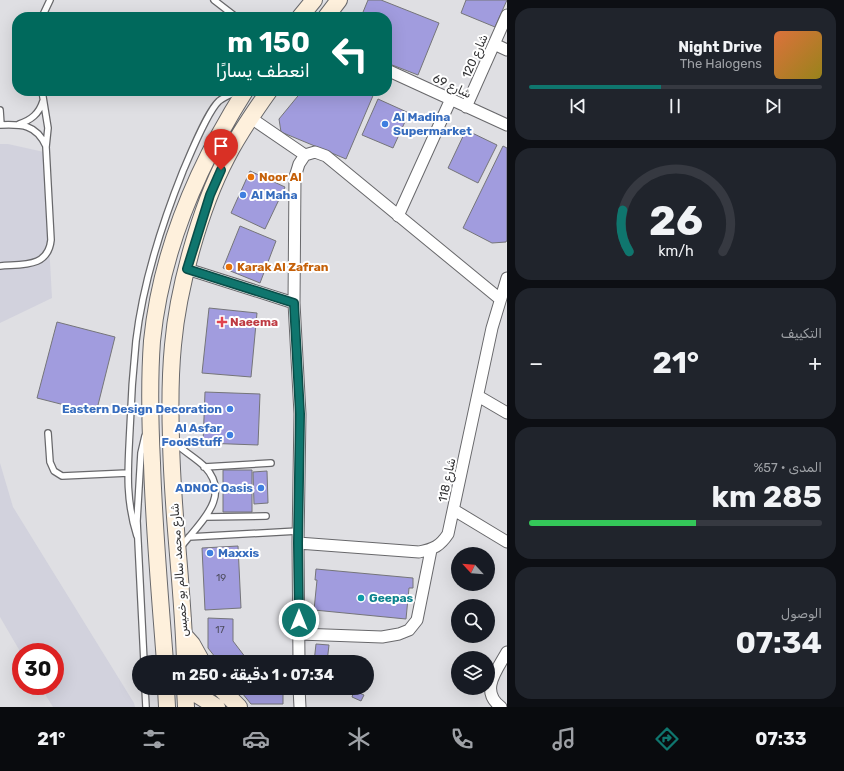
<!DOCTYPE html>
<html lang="ar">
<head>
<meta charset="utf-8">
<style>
	:root { --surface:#171b24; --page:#20242c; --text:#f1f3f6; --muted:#9ea1a6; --line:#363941; --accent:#0f766e }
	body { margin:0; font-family:Rubik,"Noto Naskh Arabic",sans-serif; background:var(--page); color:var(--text); direction:rtl; height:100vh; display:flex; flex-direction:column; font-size:15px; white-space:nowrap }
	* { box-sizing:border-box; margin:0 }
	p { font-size:13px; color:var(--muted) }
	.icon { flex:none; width:22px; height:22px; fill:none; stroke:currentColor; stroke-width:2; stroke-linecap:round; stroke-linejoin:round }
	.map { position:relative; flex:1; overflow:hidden; direction:ltr }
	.side { display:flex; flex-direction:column; gap:8px; padding:8px; background:#0d0f14; width:337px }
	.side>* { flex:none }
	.top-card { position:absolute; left:12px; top:12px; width:380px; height:84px; border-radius:16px; box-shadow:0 4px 16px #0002; direction:rtl; background:#00695c; color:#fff; overflow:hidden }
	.needle { width:26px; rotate:296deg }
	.buttons { position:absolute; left:451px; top:547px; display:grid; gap:8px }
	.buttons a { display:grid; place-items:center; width:44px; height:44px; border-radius:50%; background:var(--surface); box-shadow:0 4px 16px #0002; font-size:20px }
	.speed { position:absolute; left:12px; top:643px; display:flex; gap:8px; font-size:20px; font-weight:700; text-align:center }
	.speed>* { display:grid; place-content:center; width:52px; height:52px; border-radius:50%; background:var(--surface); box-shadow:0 4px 16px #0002; line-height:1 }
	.speed .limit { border:6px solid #d22; background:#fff; color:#111 }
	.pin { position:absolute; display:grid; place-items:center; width:34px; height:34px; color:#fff; margin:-41px -17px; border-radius:50% 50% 50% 0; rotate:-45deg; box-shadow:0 0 4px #0007 }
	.pin .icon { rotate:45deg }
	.me { position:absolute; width:44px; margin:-22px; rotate:0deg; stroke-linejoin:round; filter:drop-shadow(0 0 3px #0008) }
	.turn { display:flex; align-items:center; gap:14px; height:84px; padding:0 16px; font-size:18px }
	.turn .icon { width:52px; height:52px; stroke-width:2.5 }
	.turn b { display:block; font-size:28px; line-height:34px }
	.big { font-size:30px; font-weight:700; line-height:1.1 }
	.side .card { flex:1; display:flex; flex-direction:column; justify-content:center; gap:6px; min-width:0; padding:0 14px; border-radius:16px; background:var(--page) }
	.side .dial { align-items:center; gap:0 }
	.dial svg { height:104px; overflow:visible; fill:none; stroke:var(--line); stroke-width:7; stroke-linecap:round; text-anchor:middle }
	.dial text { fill:var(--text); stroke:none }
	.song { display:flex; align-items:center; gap:12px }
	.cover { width:48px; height:48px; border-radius:6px; background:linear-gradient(135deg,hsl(20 70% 55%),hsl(50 70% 35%)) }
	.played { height:4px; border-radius:2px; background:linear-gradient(90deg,var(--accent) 45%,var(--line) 45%) }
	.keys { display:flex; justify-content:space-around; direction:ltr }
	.heat { display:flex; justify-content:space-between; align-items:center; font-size:22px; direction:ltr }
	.charge { height:6px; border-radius:3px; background:linear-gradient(90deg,#34c759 57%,var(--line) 0) }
	.trip { position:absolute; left:132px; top:655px; width:242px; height:40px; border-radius:20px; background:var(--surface); box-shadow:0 4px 16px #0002; font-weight:700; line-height:40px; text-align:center; direction:rtl }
	.dock { display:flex; height:64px; justify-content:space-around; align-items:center; background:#090b0e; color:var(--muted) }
	.dock .icon { width:28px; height:28px }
	.dock .active { color:var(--accent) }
	.dock b { font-size:18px; color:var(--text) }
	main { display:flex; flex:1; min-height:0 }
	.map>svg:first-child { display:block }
	.built { fill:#d2d2dd }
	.building { fill:#a19cde; stroke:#757579 }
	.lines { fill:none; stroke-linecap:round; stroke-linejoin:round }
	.lane-casing { stroke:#68686b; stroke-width:8 }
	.street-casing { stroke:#68686b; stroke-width:13 }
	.secondary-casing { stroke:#68686b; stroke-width:18 }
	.lane { stroke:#fff; stroke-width:5.5 }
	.street { stroke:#fff; stroke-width:11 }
	.secondary { stroke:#fef0dc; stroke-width:16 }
	.route-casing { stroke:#0a4d48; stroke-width:10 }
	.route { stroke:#0f766e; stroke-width:7 }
	.shop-dot { fill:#3f7fe0; stroke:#fff; stroke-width:1.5 }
	.food-dot { fill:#e8710a; stroke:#fff; stroke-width:1.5 }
	.health-dot { fill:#e0444e; stroke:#fff; stroke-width:1.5 }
	.culture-dot { fill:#0f9aa8; stroke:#fff; stroke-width:1.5 }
	.labels { text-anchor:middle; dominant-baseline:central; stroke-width:4; stroke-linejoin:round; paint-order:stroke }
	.number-label { font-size:10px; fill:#4e4d5f }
	.street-label { font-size:12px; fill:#333335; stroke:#fff }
	.shop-label { font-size:12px; font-weight:bold; fill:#366cbe; stroke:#fff; text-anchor:start }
	.food-label { font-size:12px; font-weight:bold; fill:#c56008; stroke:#fff; text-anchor:start }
	.health-label { font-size:12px; font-weight:bold; fill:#be3a42; stroke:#fff; text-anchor:start }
	.culture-label { font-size:12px; font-weight:bold; fill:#0d838f; stroke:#fff; text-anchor:start }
</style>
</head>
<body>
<main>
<section class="side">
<div class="card">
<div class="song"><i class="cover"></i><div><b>Night Drive</b><p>The Halogens</p></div></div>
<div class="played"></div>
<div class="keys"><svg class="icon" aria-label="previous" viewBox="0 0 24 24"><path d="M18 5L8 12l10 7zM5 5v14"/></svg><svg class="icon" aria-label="pause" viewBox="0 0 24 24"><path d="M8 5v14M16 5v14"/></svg><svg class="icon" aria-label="next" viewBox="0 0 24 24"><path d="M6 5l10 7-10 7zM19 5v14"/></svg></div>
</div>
<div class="card dial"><svg viewBox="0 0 100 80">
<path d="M14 69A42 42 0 1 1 86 69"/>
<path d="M14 69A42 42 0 0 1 9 37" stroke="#0f766e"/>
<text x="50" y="56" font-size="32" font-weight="700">26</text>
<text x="50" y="72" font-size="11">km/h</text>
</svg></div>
<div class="card"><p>التكييف</p>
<div class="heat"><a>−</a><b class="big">21°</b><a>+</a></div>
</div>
<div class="card"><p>المدى · 57%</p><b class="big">285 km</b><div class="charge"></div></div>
<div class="card"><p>الوصول</p><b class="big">07:34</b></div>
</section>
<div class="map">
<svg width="507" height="707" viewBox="0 0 507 707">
	<rect width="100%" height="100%" fill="#dfdfe3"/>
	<path class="built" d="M0,144H8L44,152L52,298L0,323Z
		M0,463L13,507L134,703L135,707H53L40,686H55V652L21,653L0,617Z"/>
	<path class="building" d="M368,0H381L439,23L418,75L387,63V17H361Z
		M466,0H507L495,27L461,13Z
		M302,91H375L346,159L281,132L279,119Z
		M378,99L409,113L393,148L362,135Z
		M466,130L497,145L478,183L448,168Z
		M503,146L507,148V240L506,242L492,243L463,228Z
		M250,171L285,187L265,229L231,213Z
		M240,226L276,241L260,283L223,268Z
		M209,308L257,313L251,377L202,373Z
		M57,322L115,337L96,413L37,398Z
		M205,392L260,394L258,445L203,443Z
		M223,470H252V512H223Z
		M267,471L268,503L254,504L253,472Z
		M238,546L241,608L205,610L202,548Z
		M316,569L413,578V588H409L406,619L314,610L317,580H315Z
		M208,618L233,619V641L249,662H219L208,648Z
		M316,644L329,645L327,662H314Z
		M238,688H283V704H251Z
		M354,691L364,695L361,701L352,697Z"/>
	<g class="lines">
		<g class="lane-casing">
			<path id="lane" d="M214,0L236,17
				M42,17L50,0
				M0,110L1,125
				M19,124C31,120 39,114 43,101
				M0,125C21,124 36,124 46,146
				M0,266C22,264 48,268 51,240L46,147L48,128L42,91
				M48,433L50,462L54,471L62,476L128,473
				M174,442C183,451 196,458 205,467C233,497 198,524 181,547
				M204,467L271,463
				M206,517L266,516
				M137,536C125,498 128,468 130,428C131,399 133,370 136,341C143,282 161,226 183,171C190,155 207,112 219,101C224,97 231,94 238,91
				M189,537L298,531
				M144,662L137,521L141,453L145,436
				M145,688L146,707"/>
		</g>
		<g class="street-casing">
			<path id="street" d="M494,44L507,50
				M387,70L507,125
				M466,107L507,15
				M251,118L305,155
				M398,216L451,99
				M187,269L294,303
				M478,396L507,413
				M454,510L507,542
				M298,543L419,552C434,549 440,546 448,534L492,328L507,278
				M299,634L382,637L399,634L409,630L417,620L431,550
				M299,662L298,543L300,414L294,303L295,177L299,164L305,155L315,152L326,156L500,299
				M299,688L300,707
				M501,707C479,691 497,670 507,652"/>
		</g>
		<g class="secondary-casing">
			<path id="secondary" d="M300,17L314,0
				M326,17L339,0
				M184,635L192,644L202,662
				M165,662C160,596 154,529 152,463C150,422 149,382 152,341C161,251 197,167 245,91
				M185,662C183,587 172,513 171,439C170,408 170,376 173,345C178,288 200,208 227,157C239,134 254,112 269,91
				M166,688L167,707
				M185,688L186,707
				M186,688L217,707
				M220,688L239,707"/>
		</g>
		<use href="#lane" class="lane"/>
		<use href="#street" class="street"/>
		<use href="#secondary" class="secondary"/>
	</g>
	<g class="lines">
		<g class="route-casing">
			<path id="route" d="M221,170L210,195L187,269L294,303L300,414L298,543L299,620"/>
		</g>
		<use href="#route" class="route"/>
	</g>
	<g class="shop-dot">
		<circle cx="385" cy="124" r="4"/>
		<circle cx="243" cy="195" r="4"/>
		<circle cx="230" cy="409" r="4"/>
		<circle cx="230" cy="435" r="4"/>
		<circle cx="261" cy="488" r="4"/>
		<circle cx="210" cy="553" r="4"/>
	</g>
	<g class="food-dot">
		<circle cx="251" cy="177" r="4"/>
		<circle cx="229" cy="267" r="4"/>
	</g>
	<path class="health-dot" d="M220 316h4v4h4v4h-4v4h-4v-4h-4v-4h4z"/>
	<circle class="culture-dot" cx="361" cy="598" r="4"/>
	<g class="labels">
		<g class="number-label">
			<text x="221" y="578">19</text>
			<text x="220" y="630">17</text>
		</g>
		<g class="street-label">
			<text transform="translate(475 56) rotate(-66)">شارع 120</text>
			<text transform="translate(452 86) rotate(25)">شارع 69</text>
			<text transform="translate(447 480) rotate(-78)">شارع 118</text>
			<text transform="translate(179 570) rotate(-94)">شارع محمد سالم بو خميس</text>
		</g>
		<g class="shop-label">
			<text x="393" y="117">Al Madina<tspan x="393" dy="14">Supermarket</tspan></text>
			<text x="251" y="195">Al Maha</text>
			<text x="222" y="409" text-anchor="end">Eastern Design Decoration</text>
			<text x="222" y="428" text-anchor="end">Al Asfar<tspan x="222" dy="14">FoodStuff</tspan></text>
			<text x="253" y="488" text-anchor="end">ADNOC Oasis</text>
			<text x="218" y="553">Maxxis</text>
		</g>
		<g class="food-label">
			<text x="259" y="177">Noor Al</text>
			<text x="237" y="267">Karak Al Zafran</text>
		</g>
		<g class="health-label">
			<text x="230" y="322">Naeema</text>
		</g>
		<g class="culture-label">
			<text x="369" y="598">Geepas</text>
		</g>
	</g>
</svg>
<div class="buttons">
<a><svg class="needle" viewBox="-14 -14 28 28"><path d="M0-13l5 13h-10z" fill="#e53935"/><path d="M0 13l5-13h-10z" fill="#9ea1a6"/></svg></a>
<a><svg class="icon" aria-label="search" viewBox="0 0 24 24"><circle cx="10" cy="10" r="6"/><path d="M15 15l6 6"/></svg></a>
<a><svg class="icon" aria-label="layers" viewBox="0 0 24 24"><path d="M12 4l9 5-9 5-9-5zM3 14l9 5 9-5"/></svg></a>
</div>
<div class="speed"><div class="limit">30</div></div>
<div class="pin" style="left:221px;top:170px;background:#d93025"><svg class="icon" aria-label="arrive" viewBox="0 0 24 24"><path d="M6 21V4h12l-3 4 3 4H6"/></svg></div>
<svg class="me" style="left:299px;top:620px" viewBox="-20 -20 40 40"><circle r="17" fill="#0f766e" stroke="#fff" stroke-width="3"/><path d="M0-11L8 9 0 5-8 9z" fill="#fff"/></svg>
<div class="trip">07:34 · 1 دقيقة · 250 m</div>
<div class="top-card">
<div class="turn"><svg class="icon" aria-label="left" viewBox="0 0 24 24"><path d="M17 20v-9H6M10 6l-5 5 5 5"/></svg><div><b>150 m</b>انعطف يسارًا</div></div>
</div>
</div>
</main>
<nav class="dock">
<b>07:33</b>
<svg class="icon active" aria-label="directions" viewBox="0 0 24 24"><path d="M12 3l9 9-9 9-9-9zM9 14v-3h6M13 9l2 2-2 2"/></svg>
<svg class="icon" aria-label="music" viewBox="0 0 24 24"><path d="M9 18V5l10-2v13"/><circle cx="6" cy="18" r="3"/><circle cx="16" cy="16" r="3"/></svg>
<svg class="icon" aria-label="phone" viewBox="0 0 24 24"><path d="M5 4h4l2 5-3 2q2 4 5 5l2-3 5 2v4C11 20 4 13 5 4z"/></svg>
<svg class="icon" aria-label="climate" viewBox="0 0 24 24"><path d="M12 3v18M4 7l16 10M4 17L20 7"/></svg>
<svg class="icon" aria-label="car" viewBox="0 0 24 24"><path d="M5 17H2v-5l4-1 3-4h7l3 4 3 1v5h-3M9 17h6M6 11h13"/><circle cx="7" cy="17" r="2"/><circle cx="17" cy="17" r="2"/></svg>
<svg class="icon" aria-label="filters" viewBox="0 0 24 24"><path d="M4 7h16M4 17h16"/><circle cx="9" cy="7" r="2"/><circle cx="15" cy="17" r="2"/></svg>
<b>21°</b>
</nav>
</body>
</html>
